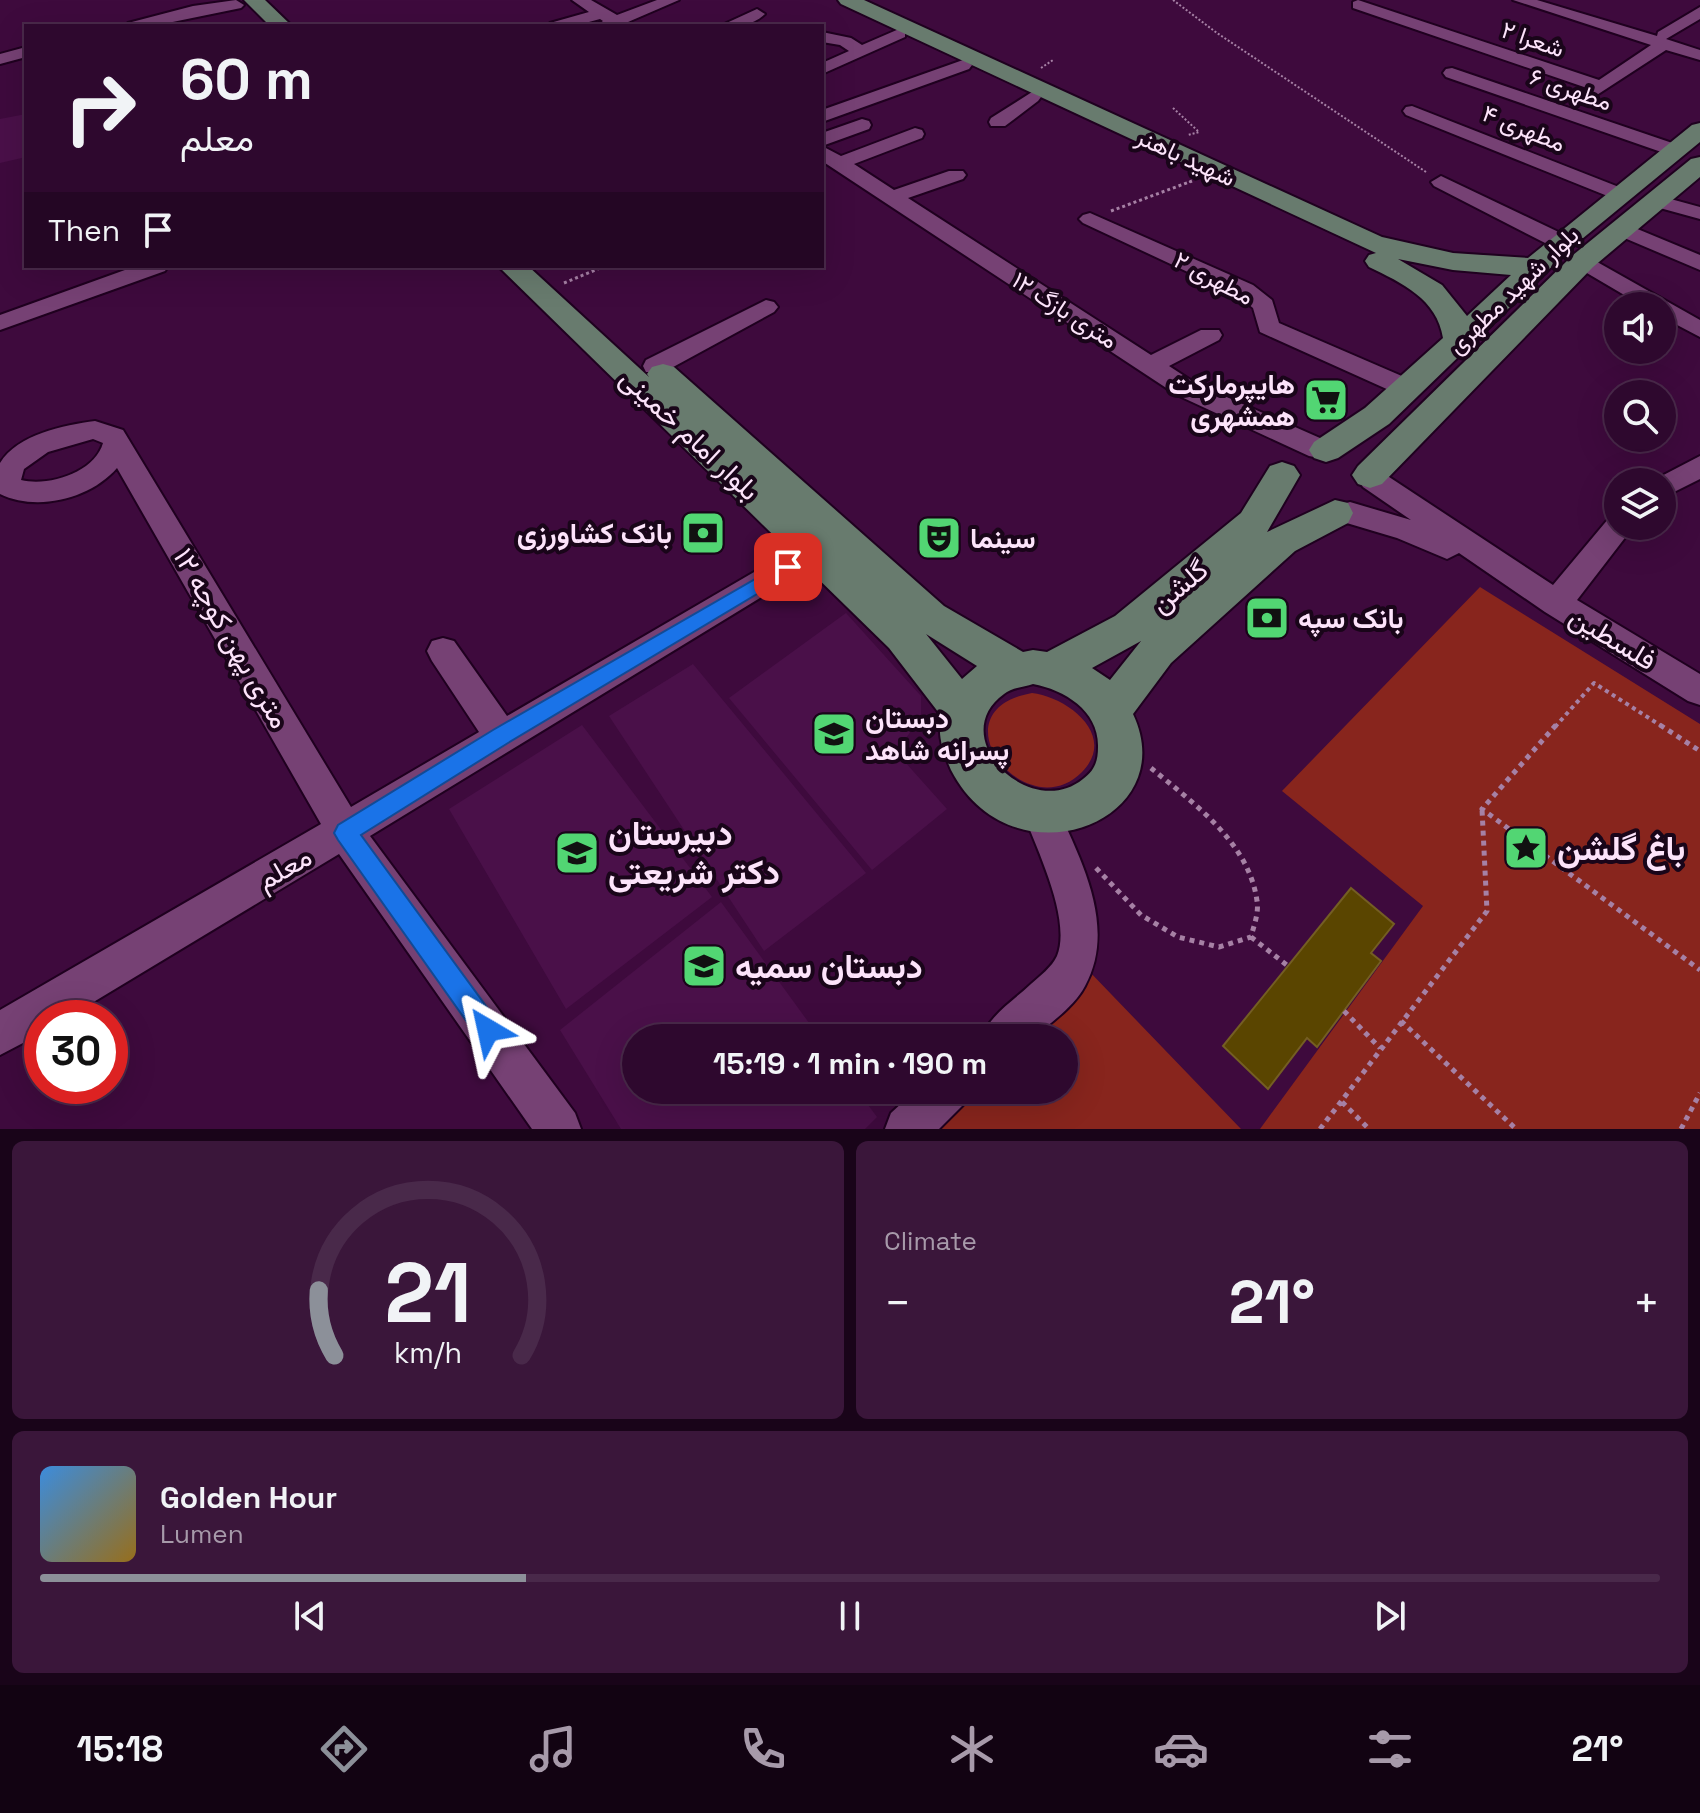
<!DOCTYPE html>
<html lang="en">
<head>
<meta charset="utf-8">
<style>
	:root { --surface:#2e082e; --page:#3a163a; --text:#f1f3f6; --muted:#a79aaa; --line:#49294a; --accent:#8c9099 }
	body { margin:0; font-family:"Space Grotesk",Vazirmatn,sans-serif; background:var(--page); color:var(--text); height:100vh; display:flex; flex-direction:column; font-size:30px; white-space:nowrap }
	* { box-sizing:border-box; margin:0 }
	p { font-size:26px; color:var(--muted) }
	.icon { flex:none; width:44px; height:44px; fill:none; stroke:currentColor; stroke-width:2; stroke-linecap:round; stroke-linejoin:round }
	.map { position:relative; height:1129px; overflow:hidden }
	.sheet { display:flex; flex-direction:column; gap:12px; padding:12px; background:#190419; flex:1 }
	.sheet>* { flex:none }
	.banner { position:absolute; left:24px; top:24px; width:800px; height:244px; border-radius:0px; box-shadow:0 8px 32px #0002,0 0 0 2px var(--line); background:#2e082e; color:var(--text); overflow:hidden }
	.tools { position:absolute; left:1604px; top:292px; display:grid; gap:16px }
	.tools a { display:grid; place-items:center; width:72px; height:72px; border-radius:50%; background:var(--surface); box-shadow:0 8px 32px #0002,0 0 0 2px var(--line); font-size:40px }
	.speed { position:absolute; left:24px; top:1000px; display:flex; gap:16px; font-size:40px; font-weight:700; text-align:center }
	.speed>* { display:grid; place-content:center; width:104px; height:104px; border-radius:50%; background:var(--surface); box-shadow:0 8px 32px #0002,0 0 0 2px var(--line); line-height:1 }
	.speed .limit { border:12px solid #d22; background:#fff; color:#111 }
	.pin { position:absolute; display:grid; place-items:center; width:68px; height:68px; color:#fff; margin:-34px; border-radius:16px; box-shadow:0 4px 12px #0006 }
	.me { position:absolute; width:88px; margin:-44px; rotate:324deg; stroke-linejoin:round; filter:drop-shadow(0 0 6px #0008) }
	.turn { display:flex; align-items:center; gap:28px; height:168px; padding:0 24px; font-size:36px }
	.turn .icon { width:104px; height:104px; stroke-width:2.5 }
	.turn b { display:block; font-size:56px; line-height:68px }
	.then { display:flex; align-items:center; height:76px; padding:0 24px; background:#0003; gap:16px; font-size:30px }
	.big { font-size:60px; font-weight:700; line-height:1.1 }
	.sheet .tile { flex:1; display:flex; flex-direction:column; justify-content:center; gap:12px; min-width:0; padding:0 28px; border-radius:12px; background:var(--page) }
	.sheet .dial { align-items:center; gap:0 }
	.dial svg { height:208px; overflow:visible; fill:none; stroke:var(--line); stroke-width:7; stroke-linecap:round; text-anchor:middle }
	.dial text { fill:var(--text); stroke:none }
	.song { display:flex; align-items:center; gap:24px }
	.cover { width:96px; height:96px; border-radius:12px; background:linear-gradient(135deg,hsl(210 70% 55%),hsl(40 70% 35%)) }
	.played { height:8px; border-radius:4px; background:linear-gradient(90deg,var(--accent) 30%,var(--line) 30%) }
	.keys { display:flex; justify-content:space-around; direction:ltr }
	.heat { display:flex; justify-content:space-between; align-items:center; font-size:44px; direction:ltr }
	.sheet .tiles { flex:1; display:grid; gap:12px; grid-template-columns:1fr 1fr }
	.tile:last-child { grid-column:span 2 }
	.trip { position:absolute; left:622px; top:1024px; width:456px; height:80px; border-radius:40px; background:var(--surface); box-shadow:0 8px 32px #0002,0 0 0 2px var(--line); font-weight:700; line-height:80px; text-align:center }
	.menu { display:flex; height:128px; justify-content:space-around; align-items:center; background:#120312; color:var(--muted) }
	.menu .icon { width:56px; height:56px }
	.menu .selected { color:var(--accent) }
	.menu b { font-size:36px; color:var(--text) }
	.map>svg:first-child { display:block }
	.built { fill:#4a1049 }
	.green { fill:#88251d }
	.building { fill:#5a4500; stroke:#745e23; stroke-width:2 }
	.lines { fill:none; stroke-linecap:round; stroke-linejoin:round }
	.minor-casing { stroke:#1f001f; stroke-width:4 }
	.major-casing { stroke:#1f001f; stroke-width:4 }
	.path-far3 { stroke:#a681a5; stroke-width:2; stroke-dasharray:2 2; stroke-linecap:butt }
	.path-far2 { stroke:#a681a5; stroke-width:3; stroke-dasharray:3 3; stroke-linecap:butt }
	.path-far1 { stroke:#a681a5; stroke-width:4; stroke-dasharray:4 4; stroke-linecap:butt }
	.path { stroke:#a681a5; stroke-width:5; stroke-dasharray:5 5; stroke-linecap:butt }
	.minor { fill:#764174; fill-rule:evenodd }
	.major { fill:#687b6e; fill-rule:evenodd }
	.route { fill:#1a73e8; stroke:#114b97; stroke-width:2 }
	.labels { text-anchor:middle; dominant-baseline:central; stroke-width:8; stroke-linejoin:round; paint-order:stroke }
	.far-street-label { font-size:24px; fill:#fce3fa; stroke:#190519 }
	.poi-label { font-size:28px; font-weight:bold; fill:#fce3fa; stroke:#190519; text-anchor:start }
	.street-label { font-size:28px; fill:#fce3fa; stroke:#190519 }
	.near-poi-label { font-size:34px; font-weight:bold; fill:#fce3fa; stroke:#190519; text-anchor:start }
</style>
</head>
<body>
<div class="map">
<svg width="1700" height="1129" viewBox="0 0 1700 1129">
	<rect width="100%" height="100%" fill="#3e0a3d"/>
	<path class="built" d="M26,114V157L0,163V119Z
		M846,613L921,696V717L896,752L947,809L872,870L729,698Z
		M693,664L866,873L764,951L609,716Z
		M582,725L712,897L566,1009L449,809Z
		M721,902L820,1038H636V1090H857L877,1117L865,1129H621L560,1030Z"/>
	<path class="green" d="M1480,587L1700,724V1129H1260L1423,906L1282,791Z
		M1032,693C1067,697 1118,735 1082,772C1026,829 932,711 1032,693Z
		M1086,968L1241,1129H931L968,1090H1064V1038H1018Z"/>
	<path class="building" d="M1351,888L1394,924L1371,953L1381,961L1317,1047L1307,1038L1268,1089L1223,1046Z"/>
	<g class="lines">
		<g class="minor-casing">
			<path id="minor" d="M236,0L244,5L241,8L153,26H126L128,23L193,6Z
				M572,0H591L617,15L657,0H679L628,22L631,26H596L603,21L600,19L574,26H548L550,23L589,12Z
				M1358,0L1599,80L1651,45L1513,0H1537L1657,36L1658,32L1700,7V19L1666,39L1700,50V60L1666,50L1586,102L1577,97L1587,88L1353,8V2Z
				M757,9L765,14C752,26 737,26 720,26Z
				M899,29L905,31V37L822,74V63L849,51L840,45L822,42V32L851,38L862,45Z
				M26,47V57L0,64V54Z
				M963,60L972,65L969,69L822,122V110Z
				M1452,68L1681,146L1684,150L1681,154H1667L1446,77L1443,73L1446,69Z
				M1032,92L1041,97L1038,101L1005,126H991L989,122L991,118Z
				M1412,106L1624,189L1627,193L1624,197H1610L1406,115L1403,111L1406,107Z
				M862,119L869,121L871,125L869,129L822,146V133Z
				M915,128L922,130L924,134L922,138L854,164L894,190L949,171H963L966,175L963,179L908,198L1151,355L1201,330H1219L1222,335L1219,340L1169,366L1195,383L1329,442L1333,449L1329,456L1319,458L1309,456L1177,395L822,161V146L841,156Z
				M1441,176L1569,237L1572,242L1561,248L1553,247L1434,186L1431,182Z
				M1656,195L1700,207V219L1649,205L1646,201L1649,197Z
				M1090,213L1253,285L1272,300L1279,323L1418,383L1422,389L1418,395L1409,397L1400,395L1260,332L1253,308L1237,295L1083,223L1079,219L1083,215Z
				M1623,223L1700,255V270L1615,234L1612,229Z
				M1583,254L1700,320V337L1662,317V306H1643L1575,266L1572,261L1575,256Z
				M136,266H168L165,271L0,330V315Z
				M766,300L774,302L778,307L774,312L664,372H646L643,366L646,360Z
				M95,421L123,430L351,807L479,732L432,661L427,651L432,641L443,638L454,641L507,716L804,543L814,540L824,543L829,551L824,559L370,836L575,1113L581,1129H532L339,854L67,1018H42V1033L0,1055V1010L321,824L117,468C90,499 37,512 0,494V463C18,434 64,425 95,421ZM93,439L103,443C95,472 49,487 21,480L24,469L48,452Z
				M1700,456V479L1662,498V482L1652,481Z
				M1373,470L1383,473L1553,585L1609,518L1618,515V526H1634L1577,600L1700,674V705L1688,701L1545,612L1459,553L1447,559L1397,538L1340,521L1336,513L1340,505L1350,502L1411,520L1363,487L1359,480L1363,473Z
				M1041,795L1054,800C1079,857 1118,925 1085,986C1074,1007 1050,1023 1033,1038H981C991,1014 1013,1001 1031,984C1040,976 1052,967 1057,956C1072,919 1036,848 1023,812L1028,800Z
				M916,1090H970L963,1105L939,1129H885L891,1113Z"/>
		</g>
		<g class="major-casing">
			<path id="major" d="M244,0H265L292,26H270Z
				M838,0H864L1382,237L1453,253L1528,258L1692,125L1700,123V142L1571,248L1389,424L1338,458L1326,462L1314,458L1309,450L1314,442L1365,408L1443,338C1437,299 1402,283 1369,267L1365,261L1369,255L1376,253L841,4ZM1398,259L1453,270L1511,275L1467,316L1442,285Z
				M1700,157V177L1593,267L1382,484L1370,488L1358,484L1352,475L1358,466L1573,255L1691,159Z
				M498,266H528L649,377L647,374L652,367L663,364L674,367L944,606L1023,652L1033,650L1047,652L1115,616L1241,513L1270,466L1282,462L1294,466L1300,475L1267,532L1335,500L1348,503L1353,513L1348,523L1295,551L1171,663L1133,714C1184,822 1012,888 951,770C944,754 936,734 942,717L889,648ZM926,634L977,666L962,679ZM1141,641L1110,680L1092,668ZM1033,684C1065,690 1099,711 1098,747C1098,761 1095,770 1083,779C1030,822 944,737 1004,694C1011,688 1024,687 1033,684Z"/>
		</g>
		<path class="path-far3" d="M1173,0L1217,33L1426,172
			M1041,68L1053,60
			M1173,108L1199,132L1188,135
			M1189,182L1192,181"/>
		<path class="path-far2" d="M1111,211L1192,181
			M564,283L605,266"/>
		<path class="path-far1" d="M1555,727L1594,683L1663,727"/>
		<path class="path" d="M1556,725L1482,809L1700,970
			M1660,725L1700,751
			M1096,868L1141,915L1178,937L1219,947L1251,937C1254,925 1259,913 1257,901C1249,842 1193,803 1151,768
			M1251,937L1288,966
			M1344,1011L1380,1048
			M1401,1021L1516,1129
			M1342,1102L1369,1129
			M1320,1129L1487,911L1482,809
			M1681,1129L1700,1093"/>
		<use href="#minor" class="minor"/>
		<use href="#major" class="major"/>
	</g>
	<path class="route" d="M788,560L794,562L797,567L794,572L508,743L361,835L497,1021L501,1030L497,1039L488,1043L479,1039L338,840L334,833L338,825L493,730Z"/>
	<defs>
		<g id="supermarket-square" transform="scale(2.3)"><rect x="-9" y="-9" width="18" height="18" rx="4" fill="#52d673" stroke="#190519"/><path d="M-6-5.5h2.5l.6 2H6L4.5 2H-2.5L-4.4-4H-6ZM-1.5 3.2a1.3 1.3 0 1 0 .1 0ZM3 3.2a1.3 1.3 0 1 0 .1 0Z" fill="#111"/></g>
		<g id="bank-square" transform="scale(2.3)"><rect x="-9" y="-9" width="18" height="18" rx="4" fill="#52d673" stroke="#190519"/><path d="M-6-4H6V4H-6ZM0-2.3a2.3 2.3 0 1 0 0 4.6a2.3 2.3 0 1 0 0-4.6Z" fill="#111"/></g>
		<g id="theatre-square" transform="scale(2.3)"><rect x="-9" y="-9" width="18" height="18" rx="4" fill="#52d673" stroke="#190519"/><path d="M-5-5.5Q0-4 5-5.5V0Q5 5 0 6Q-5 5-5 0ZM-3.3-2.5H-1v1.5H-3.3ZM1-2.5H3.3v1.5H1ZM-2.8 1Q0 5.5 2.8 1Z" fill="#111"/></g>
		<g id="school-square" transform="scale(2.3)"><rect x="-9" y="-9" width="18" height="18" rx="4" fill="#52d673" stroke="#190519"/><path d="M0-5L7-2L0 1L-7-2ZM-4 1L0 2.5L4 1V4Q0 6-4 4Z" fill="#111"/></g>
		<g id="sight-square" transform="scale(2.3)"><rect x="-9" y="-9" width="18" height="18" rx="4" fill="#52d673" stroke="#190519"/><path d="M0-6L1.8-2.2L6-1.7L2.9 1.2L3.7 5.4L0 3.3L-3.7 5.4L-2.9 1.2L-6-1.7L-1.8-2.2Z" fill="#111"/></g>
	</defs>
	<g fill-rule="evenodd">
		<use href="#supermarket-square" x="1326" y="400"/>
		<use href="#bank-square" x="703" y="533"/>
		<use href="#theatre-square" x="939" y="538"/>
		<use href="#bank-square" x="1267" y="618"/>
		<use href="#school-square" x="834" y="734"/>
		<use href="#sight-square" x="1526" y="848"/>
		<use href="#school-square" x="577" y="853"/>
		<use href="#school-square" x="704" y="966"/>
	</g>
	<g class="labels">
		<g class="far-street-label">
			<text transform="translate(1533 39) rotate(19)">شعرا ۲</text>
			<text transform="translate(1571 89) rotate(19)">مطهری ۶</text>
			<text transform="translate(1524 128) rotate(22)">مطهری ۴</text>
			<text transform="translate(1186 157) rotate(25)">شهید باهنر</text>
			<text transform="translate(1214 278) rotate(28)">مطهری ۲</text>
			<text transform="translate(1513 290) rotate(-44)">بلوار شهید مطهری</text>
			<text transform="translate(1065 310) rotate(33)">۱۲ متری بازگ</text>
		</g>
		<g class="poi-label">
			<text x="1295" y="384" text-anchor="end">هايپرماركت<tspan x="1295" dy="32">همشهری</tspan></text>
			<text x="672" y="533" text-anchor="end">بانک کشاورزی</text>
			<text x="970" y="538">سینما</text>
			<text x="1298" y="618">بانک سپه</text>
			<text x="865" y="718">دبستان<tspan x="865" dy="32">پسرانه شاهد</tspan></text>
		</g>
		<g class="street-label">
			<text transform="translate(690 434) rotate(43)">بلوار امام خمینی</text>
			<text transform="translate(1179 586) rotate(-40)">گلشن</text>
			<text transform="translate(232 638) rotate(60)">۱۲ متری پهن کوچه</text>
			<text transform="translate(1613 638) rotate(31)">فلسطین</text>
			<text transform="translate(284 868) rotate(-30)">معلم</text>
		</g>
		<g class="near-poi-label">
			<text x="608" y="833">دبیرستان<tspan x="608" dy="39">دکتر شریعتی</tspan></text>
			<text x="1557" y="848">باغ گلشن</text>
			<text x="735" y="966">دبستان سمیه</text>
		</g>
	</g>
</svg>
<div class="tools">
<a><svg class="icon" aria-label="sound" viewBox="0 0 24 24"><path d="M4 9h4l5-4v14l-5-4H4zM17 9q2 3 0 6"/></svg></a>
<a><svg class="icon" aria-label="search" viewBox="0 0 24 24"><circle cx="10" cy="10" r="6"/><path d="M15 15l6 6"/></svg></a>
<a><svg class="icon" aria-label="layers" viewBox="0 0 24 24"><path d="M12 4l9 5-9 5-9-5zM3 14l9 5 9-5"/></svg></a>
</div>
<div class="speed"><div class="limit">30</div></div>
<div class="pin" style="left:788px;top:567px;background:#d93025"><svg class="icon" aria-label="arrive" viewBox="0 0 24 24"><path d="M6 21V4h12l-3 4 3 4H6"/></svg></div>
<svg class="me" style="left:488px;top:1030px" viewBox="-20 -20 40 40"><path d="M0-17L14 15 0 8-14 15z" fill="#1a73e8" stroke="#fff" stroke-width="4"/></svg>
<div class="trip">15:19 · 1 min · 190 m</div>
<div class="banner">
<div class="turn"><svg class="icon" aria-label="right" viewBox="0 0 24 24"><path d="M7 20v-9h11M14 6l5 5-5 5"/></svg><div><b>60 m</b>معلم</div></div>
<div class="then">Then<svg class="icon" aria-label="arrive" viewBox="0 0 24 24"><path d="M6 21V4h12l-3 4 3 4H6"/></svg></div>
</div>
</div>
<section class="sheet">
<div class="tiles">
<div class="tile dial"><svg viewBox="0 0 100 80">
<path d="M14 69A42 42 0 1 1 86 69"/>
<path d="M14 69A42 42 0 0 1 8 44" stroke="#8c9099"/>
<text x="50" y="56" font-size="32" font-weight="700">21</text>
<text x="50" y="72" font-size="11">km/h</text>
</svg></div>
<div class="tile"><p>Climate</p>
<div class="heat"><a>−</a><b class="big">21°</b><a>+</a></div>
</div>
<div class="tile">
<div class="song"><i class="cover"></i><div><b>Golden Hour</b><p>Lumen</p></div></div>
<div class="played"></div>
<div class="keys"><svg class="icon" aria-label="previous" viewBox="0 0 24 24"><path d="M18 5L8 12l10 7zM5 5v14"/></svg><svg class="icon" aria-label="pause" viewBox="0 0 24 24"><path d="M8 5v14M16 5v14"/></svg><svg class="icon" aria-label="next" viewBox="0 0 24 24"><path d="M6 5l10 7-10 7zM19 5v14"/></svg></div>
</div>
</div>
</section>
<nav class="menu">
<b>15:18</b>
<svg class="icon selected" aria-label="directions" viewBox="0 0 24 24"><path d="M12 3l9 9-9 9-9-9zM9 14v-3h6M13 9l2 2-2 2"/></svg>
<svg class="icon" aria-label="music" viewBox="0 0 24 24"><path d="M9 18V5l10-2v13"/><circle cx="6" cy="18" r="3"/><circle cx="16" cy="16" r="3"/></svg>
<svg class="icon" aria-label="phone" viewBox="0 0 24 24"><path d="M5 4h4l2 5-3 2q2 4 5 5l2-3 5 2v4C11 20 4 13 5 4z"/></svg>
<svg class="icon" aria-label="climate" viewBox="0 0 24 24"><path d="M12 3v18M4 7l16 10M4 17L20 7"/></svg>
<svg class="icon" aria-label="car" viewBox="0 0 24 24"><path d="M5 17H2v-5l4-1 3-4h7l3 4 3 1v5h-3M9 17h6M6 11h13"/><circle cx="7" cy="17" r="2"/><circle cx="17" cy="17" r="2"/></svg>
<svg class="icon" aria-label="filters" viewBox="0 0 24 24"><path d="M4 7h16M4 17h16"/><circle cx="9" cy="7" r="2"/><circle cx="15" cy="17" r="2"/></svg>
<b>21°</b>
</nav>
</body>
</html>
